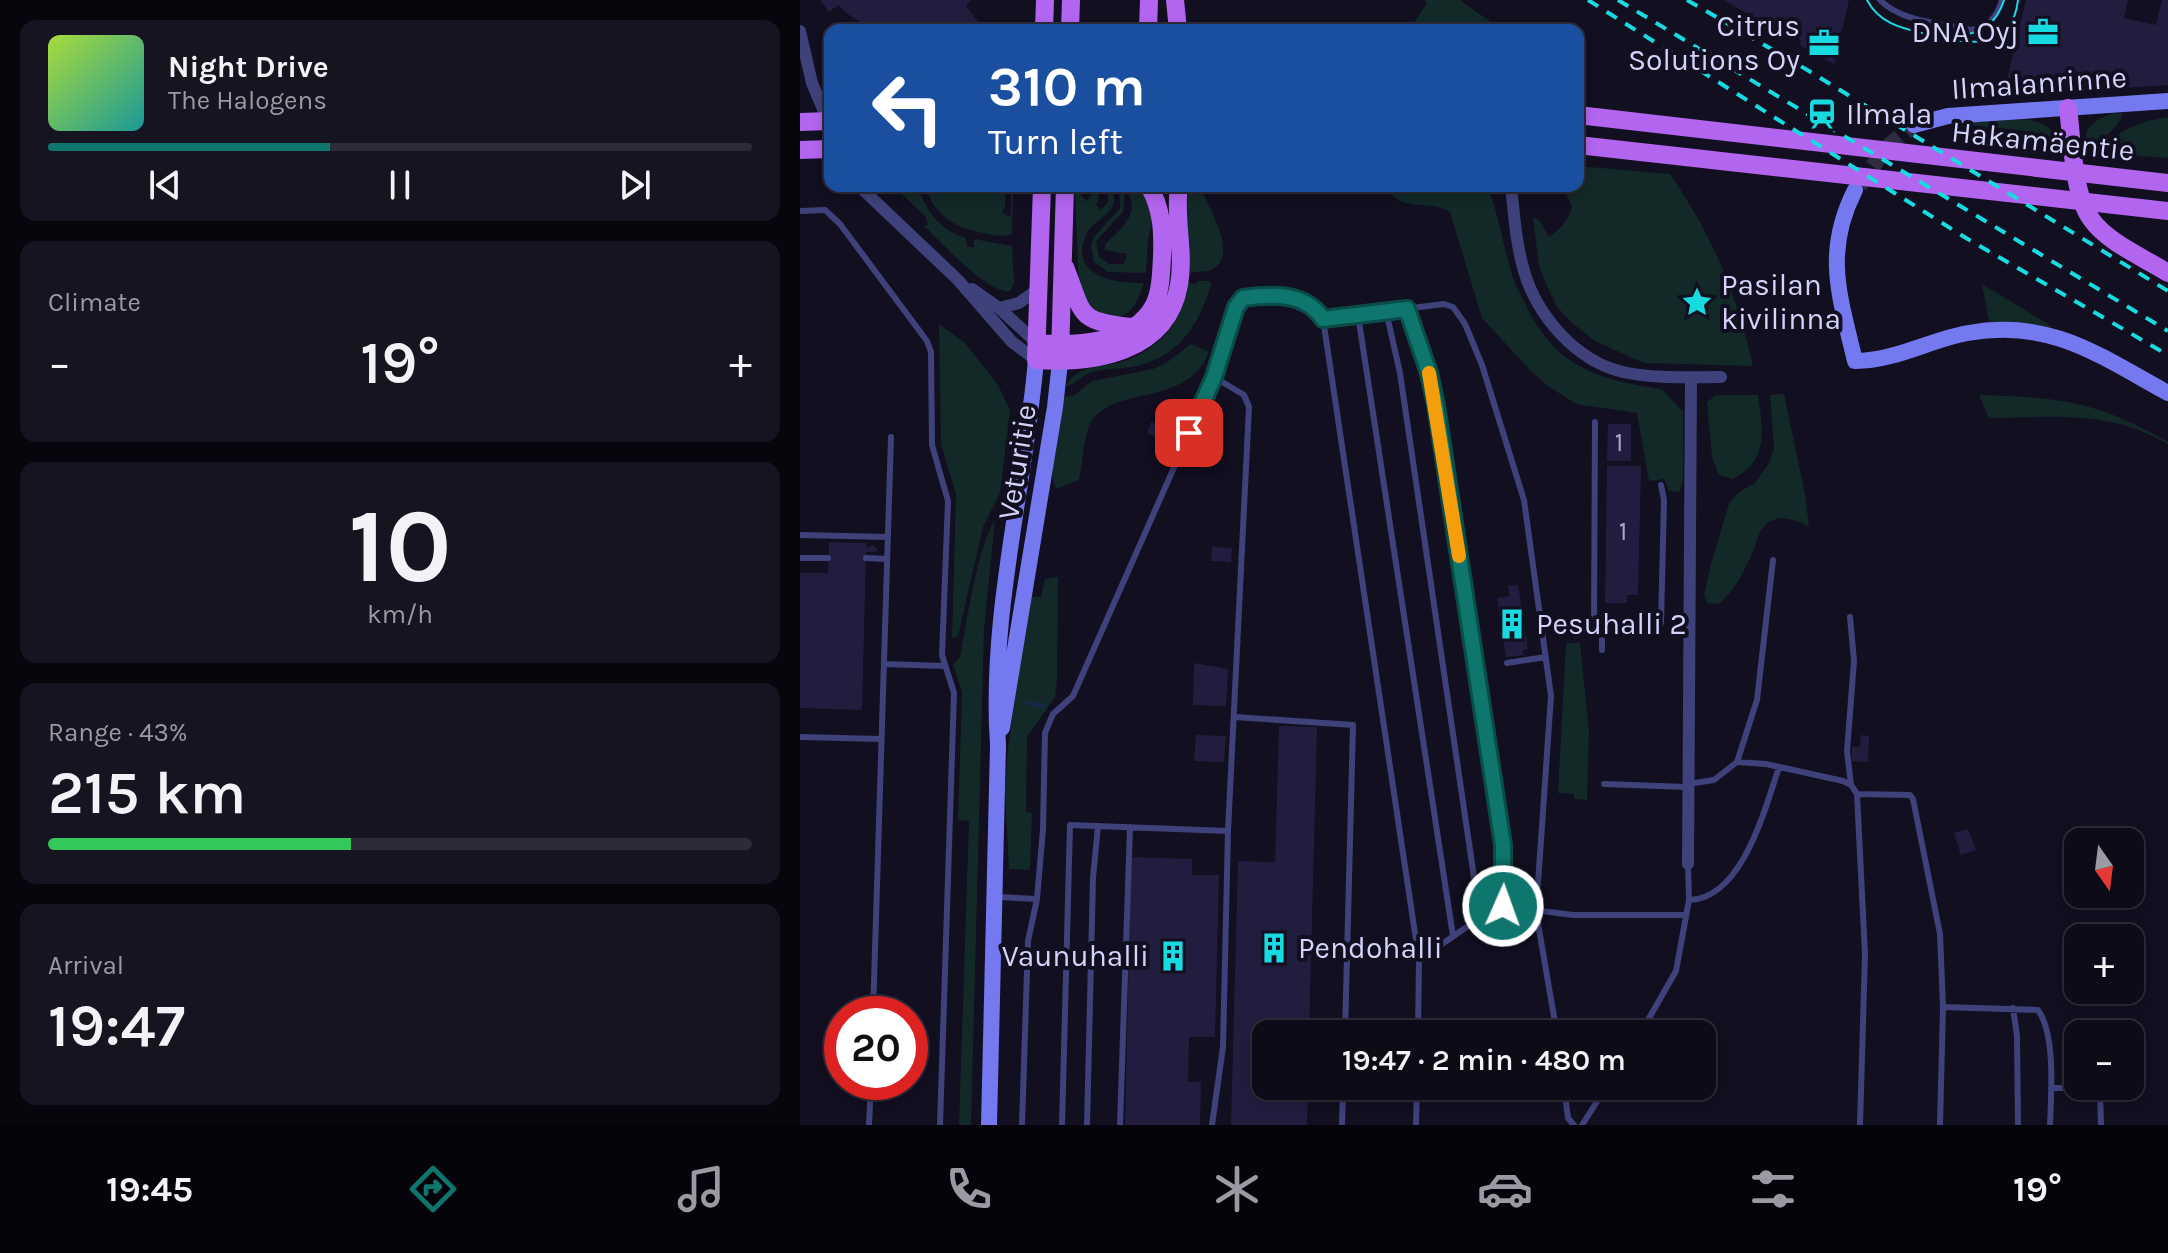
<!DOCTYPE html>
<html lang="en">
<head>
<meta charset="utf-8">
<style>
	:root { --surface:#0d0b18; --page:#161421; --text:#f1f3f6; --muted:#9a9ba2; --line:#2d2b37; --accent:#0f766e }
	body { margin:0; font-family:Karla,sans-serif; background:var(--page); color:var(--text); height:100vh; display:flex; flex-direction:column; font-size:30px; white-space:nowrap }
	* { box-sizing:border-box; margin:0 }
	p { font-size:26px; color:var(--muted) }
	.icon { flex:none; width:44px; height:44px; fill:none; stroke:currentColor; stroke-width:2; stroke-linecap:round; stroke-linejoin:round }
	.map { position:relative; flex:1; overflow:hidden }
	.sheet { display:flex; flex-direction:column; gap:20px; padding:20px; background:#07060d; width:800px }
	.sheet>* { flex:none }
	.top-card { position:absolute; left:24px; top:24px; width:760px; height:168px; border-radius:16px; box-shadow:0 4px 12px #0003,0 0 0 2px var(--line); background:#1a4fa0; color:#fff; overflow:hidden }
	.needle { width:52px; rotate:166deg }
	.tools { position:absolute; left:1264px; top:828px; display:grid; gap:16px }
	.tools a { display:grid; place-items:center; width:80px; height:80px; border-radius:16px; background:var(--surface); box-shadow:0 4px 12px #0003,0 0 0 2px var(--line); font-size:40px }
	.speed { position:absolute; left:24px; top:996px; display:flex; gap:16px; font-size:40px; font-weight:700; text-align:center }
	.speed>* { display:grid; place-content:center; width:104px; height:104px; border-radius:50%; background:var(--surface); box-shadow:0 4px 12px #0003,0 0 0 2px var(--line); line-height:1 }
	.speed .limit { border:12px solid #d22; background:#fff; color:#111 }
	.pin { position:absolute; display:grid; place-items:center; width:68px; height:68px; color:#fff; margin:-34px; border-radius:16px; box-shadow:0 4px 12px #0006 }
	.me { position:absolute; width:88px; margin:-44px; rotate:2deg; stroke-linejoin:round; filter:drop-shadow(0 0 6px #0008) }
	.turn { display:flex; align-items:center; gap:28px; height:168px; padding:0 32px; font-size:36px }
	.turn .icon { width:104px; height:104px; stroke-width:2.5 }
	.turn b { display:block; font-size:56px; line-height:68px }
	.big { font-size:60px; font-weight:600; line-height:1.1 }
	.sheet .widget { flex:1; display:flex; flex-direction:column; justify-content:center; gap:12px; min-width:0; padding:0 28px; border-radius:16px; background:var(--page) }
	.sheet .dial { align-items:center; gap:0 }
	.dial b { font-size:104px; line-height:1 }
	.song { display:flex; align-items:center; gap:24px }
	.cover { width:96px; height:96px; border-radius:12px; background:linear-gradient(135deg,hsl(80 70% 55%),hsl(180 70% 35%)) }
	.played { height:8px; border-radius:4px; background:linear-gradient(90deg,var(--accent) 40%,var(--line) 40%) }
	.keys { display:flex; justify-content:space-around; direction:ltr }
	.heat { display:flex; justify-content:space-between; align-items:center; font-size:44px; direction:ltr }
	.charge { height:12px; border-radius:6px; background:linear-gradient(90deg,#34c759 43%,var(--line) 0) }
	.trip { position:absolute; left:452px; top:1020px; width:464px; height:80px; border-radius:16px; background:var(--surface); box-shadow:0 4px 12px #0003,0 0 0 2px var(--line); font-weight:600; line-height:80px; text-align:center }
	.menu { display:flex; height:128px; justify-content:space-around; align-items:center; background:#05040a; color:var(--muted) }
	.menu .icon { width:56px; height:56px }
	.menu .active { color:var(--accent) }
	.menu b { font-size:36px; color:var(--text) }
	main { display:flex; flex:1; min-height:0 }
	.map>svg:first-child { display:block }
	.green { fill:#132927; fill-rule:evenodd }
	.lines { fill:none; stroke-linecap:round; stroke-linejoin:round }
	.stream { stroke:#142a44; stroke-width:4 }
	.building { fill:#221d3f }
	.secondary-tunnel { stroke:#2e2c41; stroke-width:16; stroke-dasharray:16 8; stroke-linecap:butt }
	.lane { stroke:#3f417a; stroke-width:6 }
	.street { stroke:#3f417a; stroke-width:12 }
	.secondary { stroke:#7479f0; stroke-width:16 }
	.primary { stroke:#b265ef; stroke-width:18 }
	.tram { stroke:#18dbe1; stroke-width:2 }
	.rail { stroke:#18dbe1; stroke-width:4; stroke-dasharray:12 10; stroke-linecap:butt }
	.route-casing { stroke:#0a4d48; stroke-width:20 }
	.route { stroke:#0f766e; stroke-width:14 }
	.slow { stroke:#f59e0b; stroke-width:14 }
	.labels { text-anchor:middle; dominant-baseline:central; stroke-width:8; stroke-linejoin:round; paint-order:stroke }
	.number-label { font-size:26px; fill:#a8a6cb }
	.poi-label { font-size:30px; fill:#d4d3fa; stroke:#110f20; text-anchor:start }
	.street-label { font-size:30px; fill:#d4d3fa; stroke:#110f20 }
</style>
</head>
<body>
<main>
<section class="sheet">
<div class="widget">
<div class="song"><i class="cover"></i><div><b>Night Drive</b><p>The Halogens</p></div></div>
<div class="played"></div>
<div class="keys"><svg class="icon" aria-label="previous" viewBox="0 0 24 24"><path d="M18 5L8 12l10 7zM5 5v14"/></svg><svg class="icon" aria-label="pause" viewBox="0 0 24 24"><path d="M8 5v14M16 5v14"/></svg><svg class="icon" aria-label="next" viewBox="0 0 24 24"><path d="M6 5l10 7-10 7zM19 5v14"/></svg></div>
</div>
<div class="widget"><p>Climate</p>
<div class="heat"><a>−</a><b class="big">19°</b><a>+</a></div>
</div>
<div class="widget dial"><b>10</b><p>km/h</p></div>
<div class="widget"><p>Range · 43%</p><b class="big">215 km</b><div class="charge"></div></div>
<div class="widget"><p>Arrival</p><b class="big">19:47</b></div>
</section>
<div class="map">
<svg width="1368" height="1125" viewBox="0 0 1368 1125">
	<rect width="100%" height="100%" fill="#110f20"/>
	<path class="green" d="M624,0H660L702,30H609L627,3Z
		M1314,113L1323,114C1318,129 1302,136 1296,151L1283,150L1288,128L1300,118Z
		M1368,117V158L1314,154V147L1329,135L1312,146L1308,143C1327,126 1343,121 1368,117Z
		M1222,119C1239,121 1254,126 1260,143L1247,136L1228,131L1167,125L1166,122Z
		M778,166L870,174C912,235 937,294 953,366L844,363L795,341L772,323L757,307L748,288L739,266L733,218L739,220L749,237C762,228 768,221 772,206L763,187L750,186H778Z
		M93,186H117C127,211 139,230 166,238L167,247H174V239L212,246L214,283L210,291C189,295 140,241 124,226L128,224L125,216Z
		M126,186L181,187L188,193L200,195L201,186H206L205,207L202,212L208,216L211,215V186H213L212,234C203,237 196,236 187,234C157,228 134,218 126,186Z
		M275,186H280L281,195L287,201L292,194L291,186H296L299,199L296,205L301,210L308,202L307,186H312C314,193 315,198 313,205C309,217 293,221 287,233C266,275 315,284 344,283C335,310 327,322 297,317L279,294Z
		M319,186H340L353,217L348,240L346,273L308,272L294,262L291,245L294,237L320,208ZM328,193C340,215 320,230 305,244V250L327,254L324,264H309L299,257L296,241L323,212L325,194Z
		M387,186H400C406,205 440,252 413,269C407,273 396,271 388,273Z
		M586,186H687C699,215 703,245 712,275C715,284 720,294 725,303C754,366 797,380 862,389L883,412V478L880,492L869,491L864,479L849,481L837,413L776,404L748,386L730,370L682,318L650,212C629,199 598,213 586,186Z
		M397,281H410L411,285C399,323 382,353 341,365C325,369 308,368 292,372C282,375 276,384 265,387C276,367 294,367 313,364C354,356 384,323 388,282L396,284Z
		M1182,284L1253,327L1189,322Z
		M139,324L166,344L198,385L210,410L200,493L183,527L158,636L152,638L156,495L141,444Z
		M391,344L409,352C387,409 310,384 290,424C284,437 282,465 279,480L256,489L252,476L262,397L273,396L292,381L353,369L366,363Z
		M984,394L1005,494L1009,527C994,519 975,512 963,528C958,533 956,544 953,551C945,570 935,590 919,604L907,603L904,595L911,564L929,504L939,492L955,483L969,463L974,448L970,395Z
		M916,395H958C963,429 969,462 932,479L919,475L912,457L907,402Z
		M1179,395C1258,397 1298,401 1368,442V444C1310,410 1254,417 1189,418Z
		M195,520L184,629L171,1125H159L169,821L158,820L162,692L153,665L160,657C167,621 177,548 195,520Z
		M258,577L257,680L255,697L227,737L226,812L232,813L230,870L209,869L205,791L208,749L229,596L241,597L245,579Z
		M766,643H780L789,732L787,800L774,799V794L758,793Z"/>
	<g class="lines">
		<path class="stream" d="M226,703L245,706"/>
	</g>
	<path class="building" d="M20,0H171L166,6L183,28L192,26V30H73L49,15L38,5L29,12Z
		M924,0H1049L1034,64L1000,45L1001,40L967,20L965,24Z
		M1226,0H1328L1324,18L1356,25L1362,0H1368V85L1203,96Z
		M351,422L367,429L362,440L347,433Z
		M808,424H831V461H807Z
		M807,466H841L838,595H827V603H805Z
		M29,542L66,543V548L73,545L78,549L75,552H66L62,710L0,708V573H28Z
		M412,547L432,548L431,562L411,561Z
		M718,585L728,649L723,650V655L706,657L697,598L710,596L708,586Z
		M394,663L428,669L426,706L393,705Z
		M479,726L517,727L509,1034H466V1086H508L507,1125H431L438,861L475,862Z
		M396,735L426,736L424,762L394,761Z
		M1061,735L1069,736L1068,762L1052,761V747H1060Z
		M1168,829L1176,850L1161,855L1154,833Z
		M331,857L392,859V875H419L415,1037H389L388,1082H401L400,1125H325Z"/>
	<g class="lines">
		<path class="secondary-tunnel" d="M1059,186L1085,149L1114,125"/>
		<path class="lane" d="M1080,0C1101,22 1141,23 1170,30C1188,28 1197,17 1202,0
			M0,211L25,210L40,224L127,341L131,352L132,445L148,501L142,655L154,693L140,1125
			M607,309L629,373L636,405L703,845V906
			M586,311L600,373L680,918
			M558,315L653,936
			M523,319L644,304L653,307L665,324L682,365L724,500L751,696L736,912L757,1034
			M795,422L794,626L861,623L864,500L861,485
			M0,535L88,537
			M0,558H28
			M66,558L87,559
			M1050,617L1054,661L1047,751L1051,785
			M802,626V650
			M707,663L746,657
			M84,664L144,666
			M435,717L553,725L545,1034
			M0,737L81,739
			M937,762L966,764L1043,781L1051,785L1057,794L1110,795L1113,799L1140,934L1143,1007L1140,1125
			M804,784L887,787
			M887,784L914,780L937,762L957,700L973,560
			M1057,794L1065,954L1060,1125
			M197,897L237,899
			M889,900C942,899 965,809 979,767
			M619,960L671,924L703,906L773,915H885
			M1143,1007L1238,1010C1256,1035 1251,1094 1250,1125
			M1213,1008L1217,1036L1218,1125
			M73,1014L91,437
			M840,1034L876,971L889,900L888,864
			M764,1086L768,1118L774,1125
			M1251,1088H1296L1300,1090L1301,1125
			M69,1125L71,1082
			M222,1125L228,941L237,899L243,829L245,733L253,714L273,696L414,377L436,307L443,298C472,294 505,292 523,319L619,960L618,1034
			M262,1125L270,825L428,831
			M287,1125L293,878L298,826
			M320,1125L330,827
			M412,1125L423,1047L428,831L449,407L444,395L414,377
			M542,1125L543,1086
			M616,1125L617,1086
			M782,1125L807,1086"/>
		<path class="street" d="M0,31L12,83L30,126
			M59,186L158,280L212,342L236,360
			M711,186C714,214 716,244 724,271C737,316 776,361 823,372C855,379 888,377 921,377
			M172,289L199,308L237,343
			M199,308L219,303L241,287
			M888,864L891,377"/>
		<path class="secondary" d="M1114,125L1148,116L1368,101
			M1055,190C1023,253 1040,297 1055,361C1095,361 1129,340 1168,333C1250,318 1300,356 1368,393
			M202,728L255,407L260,362
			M189,1125L198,745C189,616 225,488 236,360"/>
		<path class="primary" d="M375,0L378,30
			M244,30L245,0
			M270,30L271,0
			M348,30L349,0
			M1268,108C1272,138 1273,195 1291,219C1308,243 1343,257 1368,273
			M778,115L1368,183
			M0,122L30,121
			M778,145L1368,211
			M0,150L30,149
			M242,186L236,360C294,364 367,353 379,285C385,252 374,218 379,186
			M265,267C284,315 276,321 331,327
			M237,343C275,346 334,344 354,305C361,291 361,273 362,257C363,231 362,209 349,186
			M260,355L265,186"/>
		<path class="tram" d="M1067,0C1080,25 1105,29 1130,35C1168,44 1212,53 1218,0
			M1160,35C1183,34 1197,22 1204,0"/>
		<path class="rail" d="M788,0L1166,238L1368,355
			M818,0L1368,331
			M887,0L1009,71L1368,291"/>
	</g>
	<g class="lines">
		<g class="route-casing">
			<path id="route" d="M389,433L414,377L436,307L443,298C472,294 505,292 523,319L607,309L629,373L636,405L703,845V906"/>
		</g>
		<use href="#route" class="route"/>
		<path class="slow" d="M629,373L659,556"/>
	</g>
	<defs>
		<g id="office-bare" transform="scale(2.4)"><path d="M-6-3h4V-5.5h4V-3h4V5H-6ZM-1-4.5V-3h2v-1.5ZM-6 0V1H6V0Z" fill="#18dbe1" stroke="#110f20" stroke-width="2.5" paint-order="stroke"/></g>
		<g id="station-bare" transform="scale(2.4)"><path d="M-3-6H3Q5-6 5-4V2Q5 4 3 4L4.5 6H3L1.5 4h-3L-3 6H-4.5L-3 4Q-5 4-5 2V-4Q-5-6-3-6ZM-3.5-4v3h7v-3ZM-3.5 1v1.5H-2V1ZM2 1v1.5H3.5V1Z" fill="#18dbe1" stroke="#110f20" stroke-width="2.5" paint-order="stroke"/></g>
		<g id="sight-bare" transform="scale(2.4)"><path d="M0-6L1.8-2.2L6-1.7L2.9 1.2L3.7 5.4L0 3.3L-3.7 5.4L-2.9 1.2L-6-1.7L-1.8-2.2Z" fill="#18dbe1" stroke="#110f20" stroke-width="2.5" paint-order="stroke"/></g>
		<g id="building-bare" transform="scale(2.4)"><path d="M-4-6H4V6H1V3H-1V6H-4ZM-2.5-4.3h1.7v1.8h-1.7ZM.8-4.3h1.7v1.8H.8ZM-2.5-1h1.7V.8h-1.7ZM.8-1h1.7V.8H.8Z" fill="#18dbe1" stroke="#110f20" stroke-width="2.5" paint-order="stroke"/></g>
	</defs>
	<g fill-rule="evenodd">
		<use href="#office-bare" x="1243" y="32"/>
		<use href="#office-bare" x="1024" y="43"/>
		<use href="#station-bare" x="1022" y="114"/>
		<use href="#sight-bare" x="897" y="302"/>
		<use href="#building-bare" x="712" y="624"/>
		<use href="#building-bare" x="474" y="948"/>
		<use href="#building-bare" x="373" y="956"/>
	</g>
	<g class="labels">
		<g class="number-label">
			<text x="819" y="442">1</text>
			<text x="823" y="531">1</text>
		</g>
		<g class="poi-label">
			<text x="1000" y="26" text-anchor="end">Citrus<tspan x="1000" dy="34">Solutions Oy</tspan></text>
			<text x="1219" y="32" text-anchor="end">DNA Oyj</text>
			<text x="1046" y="114">Ilmala</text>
			<text x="921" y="285">Pasilan<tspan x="921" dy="34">kivilinna</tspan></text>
			<text x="736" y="624">Pesuhalli 2</text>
			<text x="498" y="948">Pendohalli</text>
			<text x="349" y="956" text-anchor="end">Vaunuhalli</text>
		</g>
		<g class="street-label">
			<text transform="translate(1239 83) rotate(-4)">Ilmalanrinne</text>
			<text transform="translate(1243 141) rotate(6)">Hakamäentie</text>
			<text transform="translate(217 462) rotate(-81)">Veturitie</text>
		</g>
	</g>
</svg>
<div class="tools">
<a><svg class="needle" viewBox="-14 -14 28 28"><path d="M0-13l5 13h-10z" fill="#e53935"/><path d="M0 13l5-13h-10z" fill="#9a9ba2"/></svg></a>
<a>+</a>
<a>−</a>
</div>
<div class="speed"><div class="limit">20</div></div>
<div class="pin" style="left:389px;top:433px;background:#d93025"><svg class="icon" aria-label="arrive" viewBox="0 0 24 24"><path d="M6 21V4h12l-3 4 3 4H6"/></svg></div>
<svg class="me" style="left:703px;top:906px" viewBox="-20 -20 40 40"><circle r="17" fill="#0f766e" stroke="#fff" stroke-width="3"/><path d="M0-11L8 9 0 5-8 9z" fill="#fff"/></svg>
<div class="trip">19:47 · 2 min · 480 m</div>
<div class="top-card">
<div class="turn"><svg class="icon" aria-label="left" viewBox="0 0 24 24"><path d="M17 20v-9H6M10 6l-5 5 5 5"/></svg><div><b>310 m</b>Turn left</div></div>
</div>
</div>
</main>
<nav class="menu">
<b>19:45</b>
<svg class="icon active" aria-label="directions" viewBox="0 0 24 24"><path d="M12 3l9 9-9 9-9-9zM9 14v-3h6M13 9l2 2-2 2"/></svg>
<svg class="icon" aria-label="music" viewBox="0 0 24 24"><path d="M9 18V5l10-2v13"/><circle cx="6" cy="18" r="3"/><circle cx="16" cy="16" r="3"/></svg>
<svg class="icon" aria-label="phone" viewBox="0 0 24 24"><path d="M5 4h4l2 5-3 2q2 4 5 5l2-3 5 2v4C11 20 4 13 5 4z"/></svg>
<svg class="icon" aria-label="climate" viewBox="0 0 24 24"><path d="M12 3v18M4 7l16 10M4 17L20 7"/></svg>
<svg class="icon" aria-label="car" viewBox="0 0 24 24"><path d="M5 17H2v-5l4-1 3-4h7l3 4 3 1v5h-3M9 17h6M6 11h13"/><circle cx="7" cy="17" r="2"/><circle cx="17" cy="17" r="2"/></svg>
<svg class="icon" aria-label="filters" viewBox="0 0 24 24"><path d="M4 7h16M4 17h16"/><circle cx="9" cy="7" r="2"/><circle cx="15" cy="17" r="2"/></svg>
<b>19°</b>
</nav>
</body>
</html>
